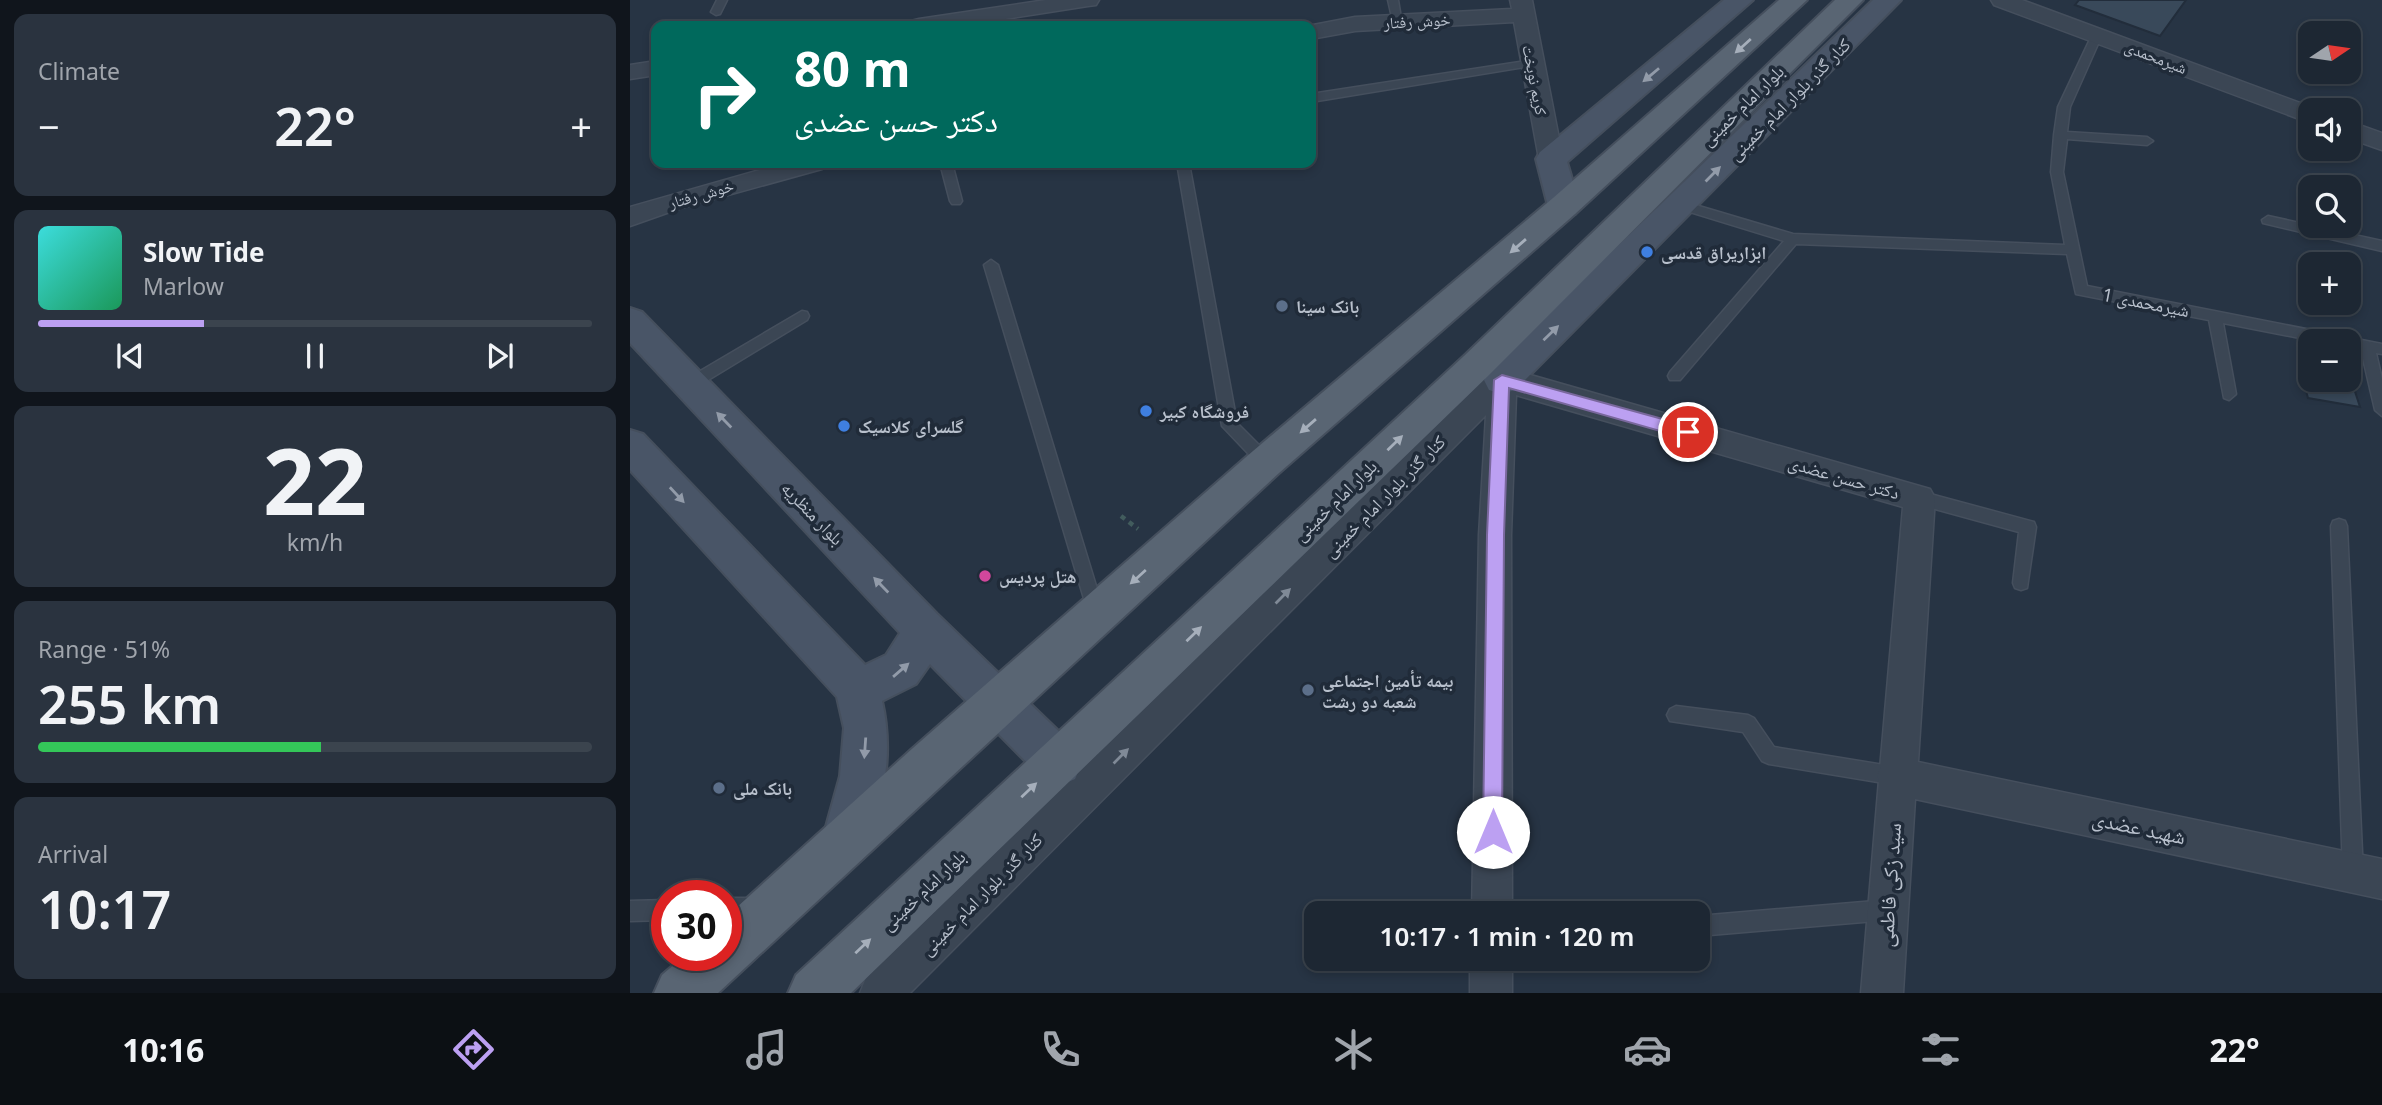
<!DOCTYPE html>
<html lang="en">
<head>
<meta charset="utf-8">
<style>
	:root { --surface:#1d2733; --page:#2a333f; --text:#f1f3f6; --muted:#a0a5ac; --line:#3b444e; --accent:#bca0f2 }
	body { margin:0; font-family:"Noto Sans","Noto Naskh Arabic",sans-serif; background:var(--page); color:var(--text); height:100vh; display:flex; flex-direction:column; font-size:26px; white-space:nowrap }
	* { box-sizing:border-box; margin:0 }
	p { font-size:23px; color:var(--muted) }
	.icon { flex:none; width:38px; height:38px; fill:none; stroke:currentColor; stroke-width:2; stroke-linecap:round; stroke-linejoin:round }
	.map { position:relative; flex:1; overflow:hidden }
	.side { display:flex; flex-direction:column; gap:14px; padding:14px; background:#10151c; width:630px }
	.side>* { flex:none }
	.top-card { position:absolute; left:21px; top:21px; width:665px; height:147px; border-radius:14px; box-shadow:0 4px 10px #0003,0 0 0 2px var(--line); background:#00695c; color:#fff; overflow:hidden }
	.needle { width:46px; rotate:77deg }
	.tools { position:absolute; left:1668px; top:21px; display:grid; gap:14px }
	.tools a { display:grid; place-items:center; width:63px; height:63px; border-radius:14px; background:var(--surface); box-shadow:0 4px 10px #0003,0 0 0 2px var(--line); font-size:35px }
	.speed { position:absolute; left:21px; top:880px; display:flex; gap:14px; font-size:35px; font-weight:700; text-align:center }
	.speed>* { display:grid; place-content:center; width:91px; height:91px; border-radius:50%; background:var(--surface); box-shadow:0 4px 10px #0003,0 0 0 2px var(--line); line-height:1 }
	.speed .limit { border:10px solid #d22; background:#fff; color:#111 }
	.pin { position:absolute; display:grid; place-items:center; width:60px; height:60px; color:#fff; margin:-30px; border:4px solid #fff; border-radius:50%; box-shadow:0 2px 7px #0007 }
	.me { position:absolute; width:77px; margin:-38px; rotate:0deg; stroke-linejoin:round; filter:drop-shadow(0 0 5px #0008) }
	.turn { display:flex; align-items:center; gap:24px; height:147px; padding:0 28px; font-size:32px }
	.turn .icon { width:91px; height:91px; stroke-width:2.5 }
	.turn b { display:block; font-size:49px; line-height:60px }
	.big { font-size:52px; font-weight:600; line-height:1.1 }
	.side .widget { flex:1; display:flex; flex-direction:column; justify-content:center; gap:10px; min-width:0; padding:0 24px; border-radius:14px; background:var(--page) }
	.side .dial { align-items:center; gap:0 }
	.dial b { font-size:91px; line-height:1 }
	.song { display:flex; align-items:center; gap:21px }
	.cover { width:84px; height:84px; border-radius:10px; background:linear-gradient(135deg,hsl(180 70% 55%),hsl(150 70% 35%)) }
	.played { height:7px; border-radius:4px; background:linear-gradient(90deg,var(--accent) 30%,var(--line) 30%) }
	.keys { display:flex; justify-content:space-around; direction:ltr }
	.heat { display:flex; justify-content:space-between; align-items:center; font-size:38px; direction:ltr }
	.charge { height:10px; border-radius:5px; background:linear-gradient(90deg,#34c759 51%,var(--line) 0) }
	.trip { position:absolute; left:674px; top:901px; width:406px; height:70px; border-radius:14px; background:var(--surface); box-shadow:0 4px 10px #0003,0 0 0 2px var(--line); font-weight:600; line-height:70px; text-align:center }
	.menu { display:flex; height:112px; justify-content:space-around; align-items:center; background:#0c1014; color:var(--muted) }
	.menu .icon { width:49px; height:49px }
	.menu .on { color:var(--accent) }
	.menu b { font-size:32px; color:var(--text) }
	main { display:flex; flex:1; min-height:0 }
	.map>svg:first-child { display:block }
	.building { fill:#39495a; stroke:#222d3b; stroke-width:2 }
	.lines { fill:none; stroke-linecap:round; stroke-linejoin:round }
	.lane-casing { stroke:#454f5d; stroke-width:3 }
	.street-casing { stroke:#454f5d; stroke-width:3 }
	.secondary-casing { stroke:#454f5d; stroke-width:4 }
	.primary-casing { stroke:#454f5d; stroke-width:4 }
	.path { stroke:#425c5d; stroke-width:4.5; stroke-dasharray:5 5; stroke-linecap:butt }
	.lane { fill:#3b4654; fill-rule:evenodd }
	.street { fill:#3b4654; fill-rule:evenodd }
	.secondary { fill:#495567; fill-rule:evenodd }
	.primary { fill:#596573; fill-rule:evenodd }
	.oneway { fill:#a6afbb }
	.oneway2 { fill:#929ba9 }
	.oneway3 { fill:#808a97 }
	.route { fill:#bca0f2; stroke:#7a689d; stroke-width:2 }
	.shop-dot { fill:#3f7fe0; stroke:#202b39; stroke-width:2.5 }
	.service-dot { fill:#5c6f8a; stroke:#202b39; stroke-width:2.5 }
	.hotel-dot { fill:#d1479c; stroke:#202b39; stroke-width:2.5 }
	.labels { text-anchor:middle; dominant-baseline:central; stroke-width:7; stroke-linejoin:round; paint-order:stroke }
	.far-street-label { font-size:16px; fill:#b9c1cd; stroke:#202b39 }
	.street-label { font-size:18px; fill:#b9c1cd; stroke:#202b39 }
	.poi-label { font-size:18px; font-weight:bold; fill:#b9c1cd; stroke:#202b39; text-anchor:start }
	.near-street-label { font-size:21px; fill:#b9c1cd; stroke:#202b39 }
</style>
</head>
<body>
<main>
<section class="side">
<div class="widget"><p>Climate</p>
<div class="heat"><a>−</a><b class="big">22°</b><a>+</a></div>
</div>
<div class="widget">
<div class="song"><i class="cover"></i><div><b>Slow Tide</b><p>Marlow</p></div></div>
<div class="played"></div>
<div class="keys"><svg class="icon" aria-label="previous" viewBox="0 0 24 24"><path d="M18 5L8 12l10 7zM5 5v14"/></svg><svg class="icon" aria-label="pause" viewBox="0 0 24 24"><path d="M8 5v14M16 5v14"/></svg><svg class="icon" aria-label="next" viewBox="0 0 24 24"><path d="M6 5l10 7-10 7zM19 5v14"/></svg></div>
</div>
<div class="widget dial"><b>22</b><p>km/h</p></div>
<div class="widget"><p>Range · 51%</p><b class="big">255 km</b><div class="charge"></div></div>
<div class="widget"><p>Arrival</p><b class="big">10:17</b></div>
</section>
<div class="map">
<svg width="1752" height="993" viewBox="0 0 1752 993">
	<rect width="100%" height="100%" fill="#273444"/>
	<path class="building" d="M1449,0H1556L1530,36L1445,5Z
		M1668,361L1680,363V380H1718V370L1730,407L1678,398Z"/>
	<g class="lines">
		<g class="lane-casing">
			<path id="lane" d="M87,0H97L90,14L86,15L81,12Z
				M758,0H768L772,24L763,22Z
				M1467,32L1472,35L1440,107L1437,132L1517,137L1523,141L1517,145L1437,139L1433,172L1457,286L1752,344V354L1746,353L1752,379V416L1745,410L1731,350L1718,348V341H1685L1593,323L1606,394L1599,400L1594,398L1579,320L1446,294L1437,254L1166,244L1050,380H1040L1038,376L1040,372L1154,241L1047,208V202L1052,201L1163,234L1435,245L1421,172L1424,135L1428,107L1462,35Z
				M902,60L906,61V65L681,102V94Z
				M310,163H322L332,201L330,204H322L320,201Z
				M547,163H559L607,423L641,457L644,462L641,467H631L592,426Z
				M1638,216L1752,241V251L1633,223L1632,220Z
				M361,260L368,265L474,612L472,617L466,620L460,617L458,612L354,265Z
				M172,311L177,312L179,316L177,320L65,388H55L53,384L55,380Z
				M1289,491L1404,522L1406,527L1397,588L1391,590L1385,588L1383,583L1389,532L1283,503L1281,498L1283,493Z
				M1709,519L1715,521L1717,526L1733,873L1730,880L1723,883L1716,880L1713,873L1701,526L1703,521Z
				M1046,706L1118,715L1124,718L1144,747L1266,767L1273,769L1275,776L1273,783L1266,785L1139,764L1132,761L1113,732L1040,721L1037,715L1040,709Z
				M96,898H125L132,901L135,908L132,915L125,918H96Z
				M37,900V920L0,921V901Z
				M1257,900L1264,903L1267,910L1264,917L1257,920L1068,936V916Z"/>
		</g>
		<g class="street-casing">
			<path id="street" d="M416,0H469L466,5L458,6L330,26H278L281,21L289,19Z
				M880,0H902L933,159L930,165L921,167L912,165L909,159L884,22L725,31L681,39V26H678L725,17L882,9Z
				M1361,0H1392L1689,110H1680V123L1672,120L1364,5Z
				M26,61V75L0,79V65Z
				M1718,121L1752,133V150L1718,138Z
				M154,163H195L192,169L51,208L0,226V207Z
				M862,364L1300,489L1305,498L1288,762L1752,859V899L1285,799L1273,993H1231L1249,780L1247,776L1250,769L1273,507L886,395L881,535L882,914H842L849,535L856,415L280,993H230L236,978L851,382L848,375L852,367Z
				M840,959H882V993H840Z"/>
		</g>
		<g class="secondary-casing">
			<path id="secondary" d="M1094,0H1123L937,162L950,206L945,214L934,217L923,214L918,206L906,159L910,152Z
				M1243,0H1271L885,390L872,394L859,390L854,380L859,370Z
				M0,308L12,312L307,614L445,747L452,763L445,779L429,786L413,779L300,664L286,684L252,701C264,753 253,809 233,858L216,865L199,858L192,841L210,776L214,728L207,697L0,470V430L13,434L235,665L256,655L270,633L0,343Z"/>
		</g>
		<g class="primary-casing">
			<path id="primary" d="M1149,0H1177L945,214L649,473L88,993H24L32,975L54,956H96V917L283,748L623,451L923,198Z
				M1205,0H1233L858,376L221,993H158L166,975L834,356Z"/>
		</g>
		<path class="path" d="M491,516L508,529"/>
		<use href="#lane" class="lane"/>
		<use href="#street" class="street"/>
		<use href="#secondary" class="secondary"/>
		<use href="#primary" class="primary"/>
	</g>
	<defs><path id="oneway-solid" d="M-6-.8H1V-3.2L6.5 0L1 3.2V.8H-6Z" transform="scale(1.75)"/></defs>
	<g class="oneway">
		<use href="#oneway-solid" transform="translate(1113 46) rotate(138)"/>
		<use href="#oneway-solid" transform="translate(888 246) rotate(139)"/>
		<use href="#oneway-solid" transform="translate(678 426) rotate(139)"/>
		<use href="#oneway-solid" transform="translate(765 443) rotate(-44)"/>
		<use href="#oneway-solid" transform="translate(508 577) rotate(138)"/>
		<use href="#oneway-solid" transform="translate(564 634) rotate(-44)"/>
		<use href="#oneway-solid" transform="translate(399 790) rotate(-43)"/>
		<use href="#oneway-solid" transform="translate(233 946) rotate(-43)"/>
	</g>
	<g class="oneway2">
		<use href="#oneway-solid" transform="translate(1021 75) rotate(140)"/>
		<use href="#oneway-solid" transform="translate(1083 174) rotate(-45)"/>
		<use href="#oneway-solid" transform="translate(921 333) rotate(-44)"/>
		<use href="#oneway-solid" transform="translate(94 420) rotate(-134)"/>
		<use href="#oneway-solid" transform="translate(47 495) rotate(47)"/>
		<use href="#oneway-solid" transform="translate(251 585) rotate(-134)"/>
		<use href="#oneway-solid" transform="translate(271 670) rotate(-41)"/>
		<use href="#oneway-solid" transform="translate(235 748) rotate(94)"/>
	</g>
	<g class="oneway3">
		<use href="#oneway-solid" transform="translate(653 596) rotate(-45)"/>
		<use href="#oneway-solid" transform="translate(491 756) rotate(-45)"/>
	</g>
	<path class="route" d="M872,375L1058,426L1065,432L1058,439L879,388L874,535L872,832L869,839L863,842L856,839L853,832L857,535L864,380Z"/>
	<g class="shop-dot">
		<circle cx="1017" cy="252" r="7"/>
		<circle cx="516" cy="411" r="7"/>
		<circle cx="214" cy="426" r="7"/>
	</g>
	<g class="service-dot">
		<circle cx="652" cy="306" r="7"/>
		<circle cx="678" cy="690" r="7"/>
		<circle cx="89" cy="788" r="7"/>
	</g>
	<circle class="hotel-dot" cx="355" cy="576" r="7"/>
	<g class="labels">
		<g class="far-street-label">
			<text transform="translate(787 21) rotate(-3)">خوش رفتار</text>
			<text transform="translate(1526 57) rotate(21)">شیرمحمدی</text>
			<text transform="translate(905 80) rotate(79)">کریم نوبخت</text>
			<text transform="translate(71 194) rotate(-16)">خوش رفتار</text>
		</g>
		<g class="street-label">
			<text transform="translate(1159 99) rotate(-45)">کنار گذر بلوار امام خمینی</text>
			<text transform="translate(1112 105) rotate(-44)">بلوار امام خمینی</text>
			<text transform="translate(1516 302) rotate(11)">شیرمحمدی 1</text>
			<text transform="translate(1214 477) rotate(16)">دکتر حسن عضدی</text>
			<text transform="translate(754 496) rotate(-45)">کنار گذر بلوار امام خمینی</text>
			<text transform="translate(705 500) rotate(-44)">بلوار امام خمینی</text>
			<text transform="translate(183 513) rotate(46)">بلوار منظریه</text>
			<text transform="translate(293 890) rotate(-43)">بلوار امام خمینی</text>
			<text transform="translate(351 894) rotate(-45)">کنار گذر بلوار امام خمینی</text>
		</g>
		<g class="poi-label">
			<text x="1031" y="252">ابزاریراق قدسی</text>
			<text x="666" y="306">بانک سینا</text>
			<text x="530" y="411">فروشگاه کبیر</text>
			<text x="228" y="426">گلسرای کلاسیک</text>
			<text x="369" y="576">هتل پرديس</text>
			<text x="692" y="680">بیمه تأمین اجتماعی<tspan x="692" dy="21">شعبه دو رشت</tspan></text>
			<text x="103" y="788">بانک ملی</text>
		</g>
		<g class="near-street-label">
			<text transform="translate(1509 827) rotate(12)">شهید عضدی</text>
			<text transform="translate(1259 885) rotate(-86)">سید زکی فاطمی</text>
		</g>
	</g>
</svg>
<div class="tools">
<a><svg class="needle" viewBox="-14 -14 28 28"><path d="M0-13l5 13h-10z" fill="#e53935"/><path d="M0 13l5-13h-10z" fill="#a0a5ac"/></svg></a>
<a><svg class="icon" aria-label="sound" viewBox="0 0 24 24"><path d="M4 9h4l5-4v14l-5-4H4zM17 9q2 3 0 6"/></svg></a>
<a><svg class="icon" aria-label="search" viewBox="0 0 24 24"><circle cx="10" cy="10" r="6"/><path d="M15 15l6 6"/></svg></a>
<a>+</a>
<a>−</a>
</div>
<div class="speed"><div class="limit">30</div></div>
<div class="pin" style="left:1058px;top:432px;background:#d93025"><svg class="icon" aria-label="arrive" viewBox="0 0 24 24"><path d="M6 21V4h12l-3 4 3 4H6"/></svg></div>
<svg class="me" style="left:863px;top:832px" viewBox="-20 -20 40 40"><circle r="19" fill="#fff"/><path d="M0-13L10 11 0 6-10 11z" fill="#bca0f2"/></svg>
<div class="trip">10:17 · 1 min · 120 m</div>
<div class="top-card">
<div class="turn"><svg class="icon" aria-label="right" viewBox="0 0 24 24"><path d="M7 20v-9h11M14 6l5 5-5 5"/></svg><div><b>80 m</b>دکتر حسن عضدی</div></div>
</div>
</div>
</main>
<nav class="menu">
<b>10:16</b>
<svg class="icon on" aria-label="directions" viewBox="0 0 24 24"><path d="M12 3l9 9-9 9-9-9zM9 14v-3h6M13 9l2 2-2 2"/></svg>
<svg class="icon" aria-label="music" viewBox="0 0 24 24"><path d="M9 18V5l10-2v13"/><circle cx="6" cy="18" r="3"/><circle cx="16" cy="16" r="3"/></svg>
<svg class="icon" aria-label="phone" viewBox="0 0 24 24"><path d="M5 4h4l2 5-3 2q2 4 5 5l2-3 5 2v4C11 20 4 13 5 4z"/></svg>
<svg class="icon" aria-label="climate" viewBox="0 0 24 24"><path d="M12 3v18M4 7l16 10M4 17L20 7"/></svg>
<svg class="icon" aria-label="car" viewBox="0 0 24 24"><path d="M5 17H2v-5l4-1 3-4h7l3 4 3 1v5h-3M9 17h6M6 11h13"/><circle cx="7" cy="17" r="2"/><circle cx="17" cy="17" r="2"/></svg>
<svg class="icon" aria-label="filters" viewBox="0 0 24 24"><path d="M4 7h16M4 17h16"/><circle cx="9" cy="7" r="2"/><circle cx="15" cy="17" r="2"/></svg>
<b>22°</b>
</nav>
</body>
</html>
